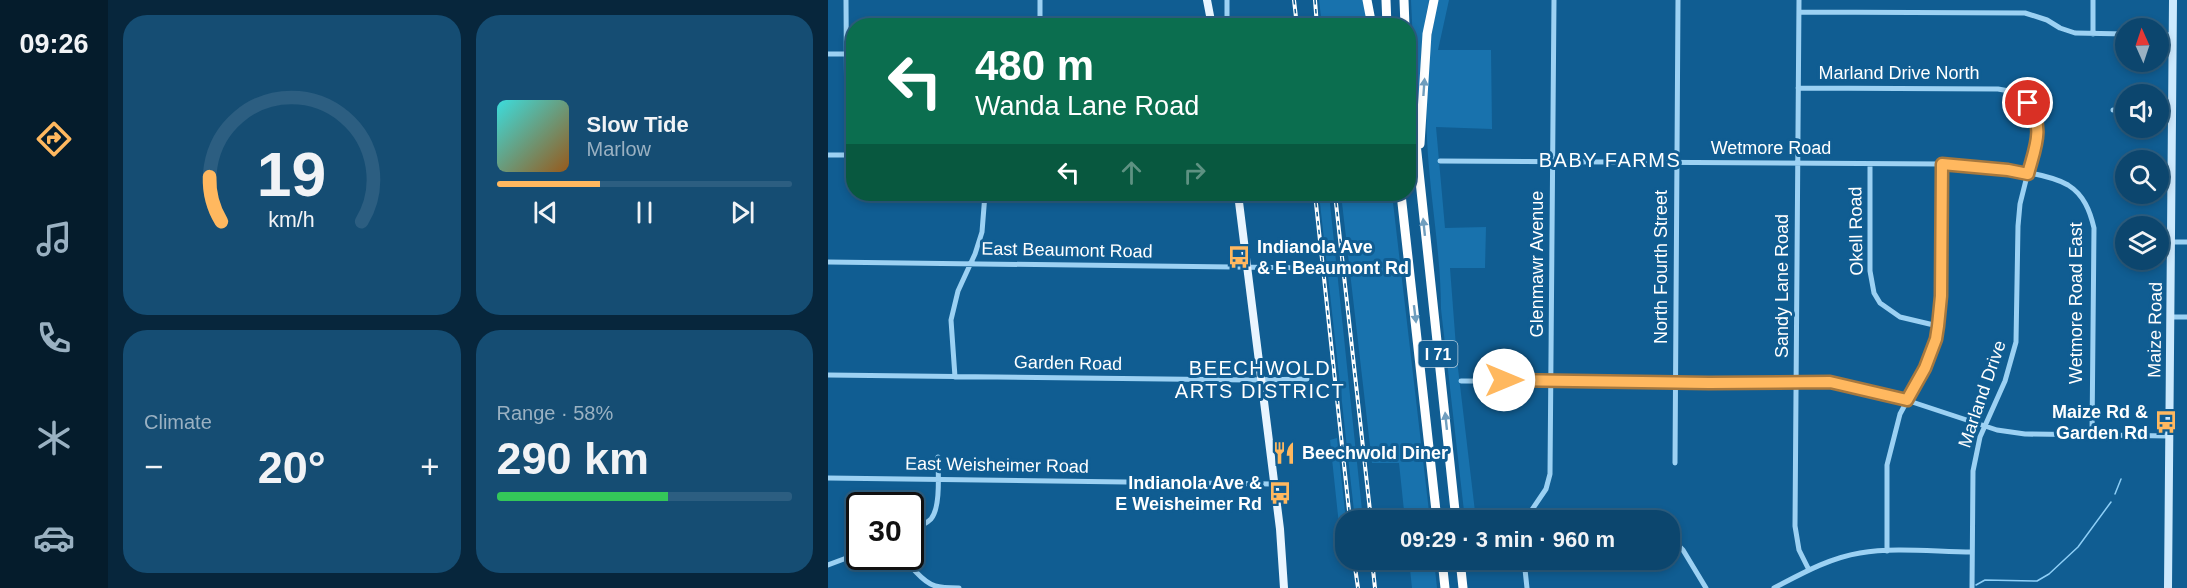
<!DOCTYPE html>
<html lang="en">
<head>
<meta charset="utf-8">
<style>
	:root { --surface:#0c466e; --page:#154d73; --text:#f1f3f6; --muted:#9ab1c2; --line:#2c5e81; --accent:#ffb85f }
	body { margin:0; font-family:Arial,sans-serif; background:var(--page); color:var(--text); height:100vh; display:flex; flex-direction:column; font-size:22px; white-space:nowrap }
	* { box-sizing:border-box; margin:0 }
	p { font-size:20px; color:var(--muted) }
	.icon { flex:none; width:33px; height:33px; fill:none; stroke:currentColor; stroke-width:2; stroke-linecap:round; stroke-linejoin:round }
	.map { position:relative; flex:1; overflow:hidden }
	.details { display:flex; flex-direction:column; gap:15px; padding:15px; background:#07263c; width:720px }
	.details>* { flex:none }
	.top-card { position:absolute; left:18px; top:18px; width:570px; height:183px; border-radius:24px; box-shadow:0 3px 9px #0003,0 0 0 2px var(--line); background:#0b6e4f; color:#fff; overflow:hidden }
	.needle { width:39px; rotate:357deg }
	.buttons { position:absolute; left:1287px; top:18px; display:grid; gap:12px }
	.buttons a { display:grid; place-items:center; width:54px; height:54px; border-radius:50%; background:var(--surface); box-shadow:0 3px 9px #0003,0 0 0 2px var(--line); font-size:30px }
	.speed { position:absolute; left:18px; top:492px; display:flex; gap:12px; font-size:30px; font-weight:700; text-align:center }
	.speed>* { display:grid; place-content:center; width:78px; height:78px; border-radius:50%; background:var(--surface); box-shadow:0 3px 9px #0003,0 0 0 2px var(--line); line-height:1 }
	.speed .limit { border:3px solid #111; border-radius:9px; background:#fff; color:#111 }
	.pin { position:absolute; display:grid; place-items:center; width:51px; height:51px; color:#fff; margin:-26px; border:3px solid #fff; border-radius:50%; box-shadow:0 2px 6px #0007 }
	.me { position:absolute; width:66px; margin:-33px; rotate:90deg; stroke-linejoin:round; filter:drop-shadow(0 0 4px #0008) }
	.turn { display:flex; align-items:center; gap:21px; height:126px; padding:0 30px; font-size:27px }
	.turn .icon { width:78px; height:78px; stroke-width:2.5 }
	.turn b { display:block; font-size:42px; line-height:51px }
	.lanes { display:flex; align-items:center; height:57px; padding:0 30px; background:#0003; justify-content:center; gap:30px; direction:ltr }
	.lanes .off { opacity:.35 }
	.big { font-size:45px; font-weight:700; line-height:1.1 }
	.details .widget { flex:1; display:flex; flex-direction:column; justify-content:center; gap:9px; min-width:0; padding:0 21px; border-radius:24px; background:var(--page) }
	.details .dial { align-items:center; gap:0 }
	.dial svg { height:156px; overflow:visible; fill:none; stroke:var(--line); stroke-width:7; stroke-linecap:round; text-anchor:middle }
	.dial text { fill:var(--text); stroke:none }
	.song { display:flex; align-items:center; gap:18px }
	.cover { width:72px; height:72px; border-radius:9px; background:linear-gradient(135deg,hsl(180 70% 55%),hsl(30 70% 35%)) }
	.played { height:6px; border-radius:3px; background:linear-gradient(90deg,var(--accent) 35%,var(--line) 35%) }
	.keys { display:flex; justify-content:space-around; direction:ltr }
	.heat { display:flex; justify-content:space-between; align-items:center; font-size:33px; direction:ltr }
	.charge { height:9px; border-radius:4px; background:linear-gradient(90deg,#34c759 58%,var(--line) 0) }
	.details .tiles { flex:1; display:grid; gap:15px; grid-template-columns:repeat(2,1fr) }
	.trip { position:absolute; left:507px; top:510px; width:345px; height:60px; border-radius:24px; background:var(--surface); box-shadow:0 3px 9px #0003,0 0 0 2px var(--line); font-weight:700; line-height:60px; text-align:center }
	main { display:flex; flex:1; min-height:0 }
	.menu { display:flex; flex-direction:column; width:108px; justify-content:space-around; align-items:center; background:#051c2c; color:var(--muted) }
	.menu .icon { width:42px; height:42px }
	.menu .active { color:var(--accent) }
	.menu b { font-size:27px; color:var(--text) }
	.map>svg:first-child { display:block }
	.green { fill:#1872ad }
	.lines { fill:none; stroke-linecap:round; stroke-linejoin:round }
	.stream { stroke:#8ecff7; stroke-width:1.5 }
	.street { stroke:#9cd1f3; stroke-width:5 }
	.secondary { stroke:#cce9fd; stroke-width:8 }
	.primary { stroke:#e9f5ff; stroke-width:8 }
	.highway { stroke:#fff; stroke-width:9 }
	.rail-casing { stroke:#fff; stroke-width:4 }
	.rail { stroke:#105d92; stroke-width:1.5; stroke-dasharray:4.5; stroke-linecap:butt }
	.oneway { fill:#709ebe }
	.route-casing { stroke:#a6783e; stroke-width:15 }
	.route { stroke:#ffb85f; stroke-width:10 }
	.labels { text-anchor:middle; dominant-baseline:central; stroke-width:6; stroke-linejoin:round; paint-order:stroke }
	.shield { fill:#105d92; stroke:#b7cede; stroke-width:1.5 }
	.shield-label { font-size:16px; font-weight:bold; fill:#fff }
	.street-label { font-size:18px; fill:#fff; stroke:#105d92 }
	.poi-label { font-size:18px; font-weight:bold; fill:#fff; stroke:#105d92; text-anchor:start }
	.neighbourhood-label { font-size:20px; letter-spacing:1.5px; fill:#fff; stroke:#105d92 }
</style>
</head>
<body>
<main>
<nav class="menu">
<b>09:26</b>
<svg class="icon active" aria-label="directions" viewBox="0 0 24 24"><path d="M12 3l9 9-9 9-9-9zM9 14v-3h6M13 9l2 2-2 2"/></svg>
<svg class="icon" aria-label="music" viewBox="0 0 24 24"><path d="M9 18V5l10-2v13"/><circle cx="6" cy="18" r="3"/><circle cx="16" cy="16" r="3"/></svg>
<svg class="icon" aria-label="phone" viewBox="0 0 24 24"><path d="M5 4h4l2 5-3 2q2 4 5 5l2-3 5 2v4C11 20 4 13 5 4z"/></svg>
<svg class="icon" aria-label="climate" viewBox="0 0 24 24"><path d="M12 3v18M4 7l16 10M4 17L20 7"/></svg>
<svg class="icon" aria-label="car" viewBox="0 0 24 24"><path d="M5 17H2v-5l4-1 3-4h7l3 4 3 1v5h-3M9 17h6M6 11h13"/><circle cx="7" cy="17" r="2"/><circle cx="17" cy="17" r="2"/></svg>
</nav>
<section class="details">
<div class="tiles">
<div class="widget dial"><svg viewBox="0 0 100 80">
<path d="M14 69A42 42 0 1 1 86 69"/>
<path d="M14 69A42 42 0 0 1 8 46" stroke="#ffb85f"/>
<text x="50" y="56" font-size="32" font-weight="700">19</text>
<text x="50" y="72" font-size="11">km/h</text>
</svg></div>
<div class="widget">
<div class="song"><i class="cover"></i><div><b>Slow Tide</b><p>Marlow</p></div></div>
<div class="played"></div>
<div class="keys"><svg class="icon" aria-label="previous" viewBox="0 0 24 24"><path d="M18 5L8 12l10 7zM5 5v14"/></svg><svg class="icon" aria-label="pause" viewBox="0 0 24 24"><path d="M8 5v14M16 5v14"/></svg><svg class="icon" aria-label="next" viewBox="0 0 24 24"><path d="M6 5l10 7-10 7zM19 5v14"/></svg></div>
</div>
<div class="widget"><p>Climate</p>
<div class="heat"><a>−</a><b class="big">20°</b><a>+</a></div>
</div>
<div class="widget"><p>Range · 58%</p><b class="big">290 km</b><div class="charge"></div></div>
</div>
</section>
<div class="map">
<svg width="1359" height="588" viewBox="0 0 1359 588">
	<rect width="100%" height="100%" fill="#105d92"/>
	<path class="green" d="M491,0H535L539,25H494Z
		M583,0H601L597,21L591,99L585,43Z
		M610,0H621L610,50H663L664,129L608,127L617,228L658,227L657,268H622L629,360L648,520H637L613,309C613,262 605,215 601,168C596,113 598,55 610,0Z
		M491,194H501L535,520H527Z
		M513,194H564L602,520H577L571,463H544Z
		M509,438L518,521L517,524L511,525L502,440Z
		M581,560H606L609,588H584Z"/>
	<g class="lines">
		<path class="stream" d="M1287,494L1293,479
			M1148,585L1157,580L1209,581L1221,574L1250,547L1283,502"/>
		<path class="street" d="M18,0L19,155
			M212,0V26
			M971,0L967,526L971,550L981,570
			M971,12L1197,13L1219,20L1232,28L1247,33L1298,34
			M399,26V0
			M1265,34V0
			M1330,35H1344
			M0,54H26
			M970,88L1170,89L1181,91L1200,103L1208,117L1210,132L1192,204L1190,226L1188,342L1177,381L1152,437L1145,471L1144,588
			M1285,110H1298
			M1330,111H1344
			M0,155H26
			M612,161L1114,164C1148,167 1212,169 1240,185C1256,195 1262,211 1266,228L1264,435
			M1042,164V271L1046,293L1052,303L1072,317L1110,326
			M1343,242H1359
			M0,262L477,268
			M1342,317H1359
			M0,375L421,380L479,379
			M127,377L123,320L130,291L147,254L154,232L157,194
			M633,381L1002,382L1069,397L1169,430L1197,434L1341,436
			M847,463L850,0
			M0,478L445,484
			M697,520L718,489L722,474L726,0
			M82,531C89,528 98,524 103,519C113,507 110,472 110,457
			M842,537L855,550L878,588
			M1059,551V465L1072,414L1097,368L1108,339L1110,326L1113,296L1114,164
			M76,556C79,563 83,567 88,572C103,588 110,588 131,588
			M696,560L699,588
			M0,565L32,553
			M946,588C973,574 1001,558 1032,553C1067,547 1109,552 1144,552"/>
		<path class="secondary" d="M1340,588L1345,0"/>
		<path class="primary" d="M379,0L384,26
			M410,194L452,529L456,588"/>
		<path class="highway" d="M539,0L544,26
			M558,0L559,26
			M576,0L577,26
			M580,68L628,520
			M592,144L599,34L606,0
			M573,194L609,520
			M614,560L617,588
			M632,560L635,588"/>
		<g class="rail-casing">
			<path id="rail" d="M466,0L469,26
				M487,0L489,26
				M487,194L522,520
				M507,194L543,520
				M526,560L530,588
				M544,560L547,588"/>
		</g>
		<use href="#rail" class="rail"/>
	</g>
	<defs><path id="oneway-solid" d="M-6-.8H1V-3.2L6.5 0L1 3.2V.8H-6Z" transform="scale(1.5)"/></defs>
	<g class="oneway">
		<use href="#oneway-solid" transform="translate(596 87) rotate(-86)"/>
		<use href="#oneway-solid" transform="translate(596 227) rotate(-96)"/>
		<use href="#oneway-solid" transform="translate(587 314) rotate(83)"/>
		<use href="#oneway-solid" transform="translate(618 421) rotate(-96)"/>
	</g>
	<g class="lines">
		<g class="route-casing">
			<path id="route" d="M676,380L881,383L1002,382L1079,400L1097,368L1108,339L1110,326L1113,296L1114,164L1180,170L1200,174C1207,147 1217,128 1200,103"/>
		</g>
		<use href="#route" class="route"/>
	</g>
	<defs>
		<g id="bus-bare" transform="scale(1.8)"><path d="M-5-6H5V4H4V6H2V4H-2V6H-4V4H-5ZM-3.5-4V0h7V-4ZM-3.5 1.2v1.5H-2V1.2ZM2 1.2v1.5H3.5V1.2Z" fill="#ffb85f" stroke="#105d92" stroke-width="2.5" paint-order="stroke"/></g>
		<g id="restaurant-bare" transform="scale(1.8)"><path d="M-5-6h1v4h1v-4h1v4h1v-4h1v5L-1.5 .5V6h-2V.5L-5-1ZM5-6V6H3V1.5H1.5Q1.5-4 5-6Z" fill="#ffb85f" stroke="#105d92" stroke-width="2.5" paint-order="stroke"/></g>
	</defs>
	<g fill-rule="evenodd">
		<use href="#bus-bare" x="411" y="257"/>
		<use href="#bus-bare" x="1338" y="422"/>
		<use href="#restaurant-bare" x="456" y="453"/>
		<use href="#bus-bare" x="452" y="493"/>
	</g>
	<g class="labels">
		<rect class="shield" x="590.5" y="341" width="39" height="26" rx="4.5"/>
		<g class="shield-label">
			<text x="610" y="354">I 71</text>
		</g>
		<g class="street-label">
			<text x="1071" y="73">Marland Drive North</text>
			<text x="943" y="148">Wetmore Road</text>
			<text transform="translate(1028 231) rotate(-91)">Okell Road</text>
			<text transform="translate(239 250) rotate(1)">East Beaumont Road</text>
			<text transform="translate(709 264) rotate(-90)">Glenmawr Avenue</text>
			<text transform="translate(833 267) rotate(-90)">North Fourth Street</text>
			<text transform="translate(954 286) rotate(-90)">Sandy Lane Road</text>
			<text transform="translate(1248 303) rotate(-90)">Wetmore Road East</text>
			<text transform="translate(1327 330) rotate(-89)">Maize Road</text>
			<text transform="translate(240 363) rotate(1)">Garden Road</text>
			<text transform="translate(1154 394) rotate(-71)">Marland Drive</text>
			<text transform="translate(169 465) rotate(1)">East Weisheimer Road</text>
		</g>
		<g class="poi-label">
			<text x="429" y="247">Indianola Ave<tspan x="429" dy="21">&amp; E Beaumont Rd</tspan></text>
			<text x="1320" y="412" text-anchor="end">Maize Rd &amp;<tspan x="1320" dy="21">Garden Rd</tspan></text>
			<text x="474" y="453">Beechwold Diner</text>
			<text x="434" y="483" text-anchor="end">Indianola Ave &amp;<tspan x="434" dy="21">E Weisheimer Rd</tspan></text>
		</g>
		<g class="neighbourhood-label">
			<text x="782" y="160">BABY FARMS</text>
			<text x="432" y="368">BEECHWOLD<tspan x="432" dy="23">ARTS DISTRICT</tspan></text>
		</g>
	</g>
</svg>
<div class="buttons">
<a><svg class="needle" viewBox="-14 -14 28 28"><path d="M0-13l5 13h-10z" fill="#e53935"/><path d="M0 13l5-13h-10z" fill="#9ab1c2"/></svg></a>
<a><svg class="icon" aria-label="sound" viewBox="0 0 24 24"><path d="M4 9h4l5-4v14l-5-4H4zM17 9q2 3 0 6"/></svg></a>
<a><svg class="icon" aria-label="search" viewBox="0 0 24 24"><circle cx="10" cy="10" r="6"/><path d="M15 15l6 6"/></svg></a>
<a><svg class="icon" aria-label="layers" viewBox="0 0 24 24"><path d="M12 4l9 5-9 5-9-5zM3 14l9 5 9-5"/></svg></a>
</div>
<div class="speed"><div class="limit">30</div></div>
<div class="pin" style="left:1200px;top:103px;background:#d93025"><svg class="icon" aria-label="arrive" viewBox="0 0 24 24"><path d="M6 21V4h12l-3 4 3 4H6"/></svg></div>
<svg class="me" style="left:676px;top:380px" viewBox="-20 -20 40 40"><circle r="19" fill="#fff"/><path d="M0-13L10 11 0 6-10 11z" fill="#ffb85f"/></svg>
<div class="trip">09:29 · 3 min · 960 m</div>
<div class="top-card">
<div class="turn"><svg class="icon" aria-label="left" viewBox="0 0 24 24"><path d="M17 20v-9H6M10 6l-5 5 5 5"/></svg><div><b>480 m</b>Wanda Lane Road</div></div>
<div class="lanes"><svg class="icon" aria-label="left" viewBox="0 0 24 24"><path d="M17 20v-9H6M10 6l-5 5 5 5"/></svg><svg class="icon off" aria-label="ahead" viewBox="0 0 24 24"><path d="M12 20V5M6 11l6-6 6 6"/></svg><svg class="icon off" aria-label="right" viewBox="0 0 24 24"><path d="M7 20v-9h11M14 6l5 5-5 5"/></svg></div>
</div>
</div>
</main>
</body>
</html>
